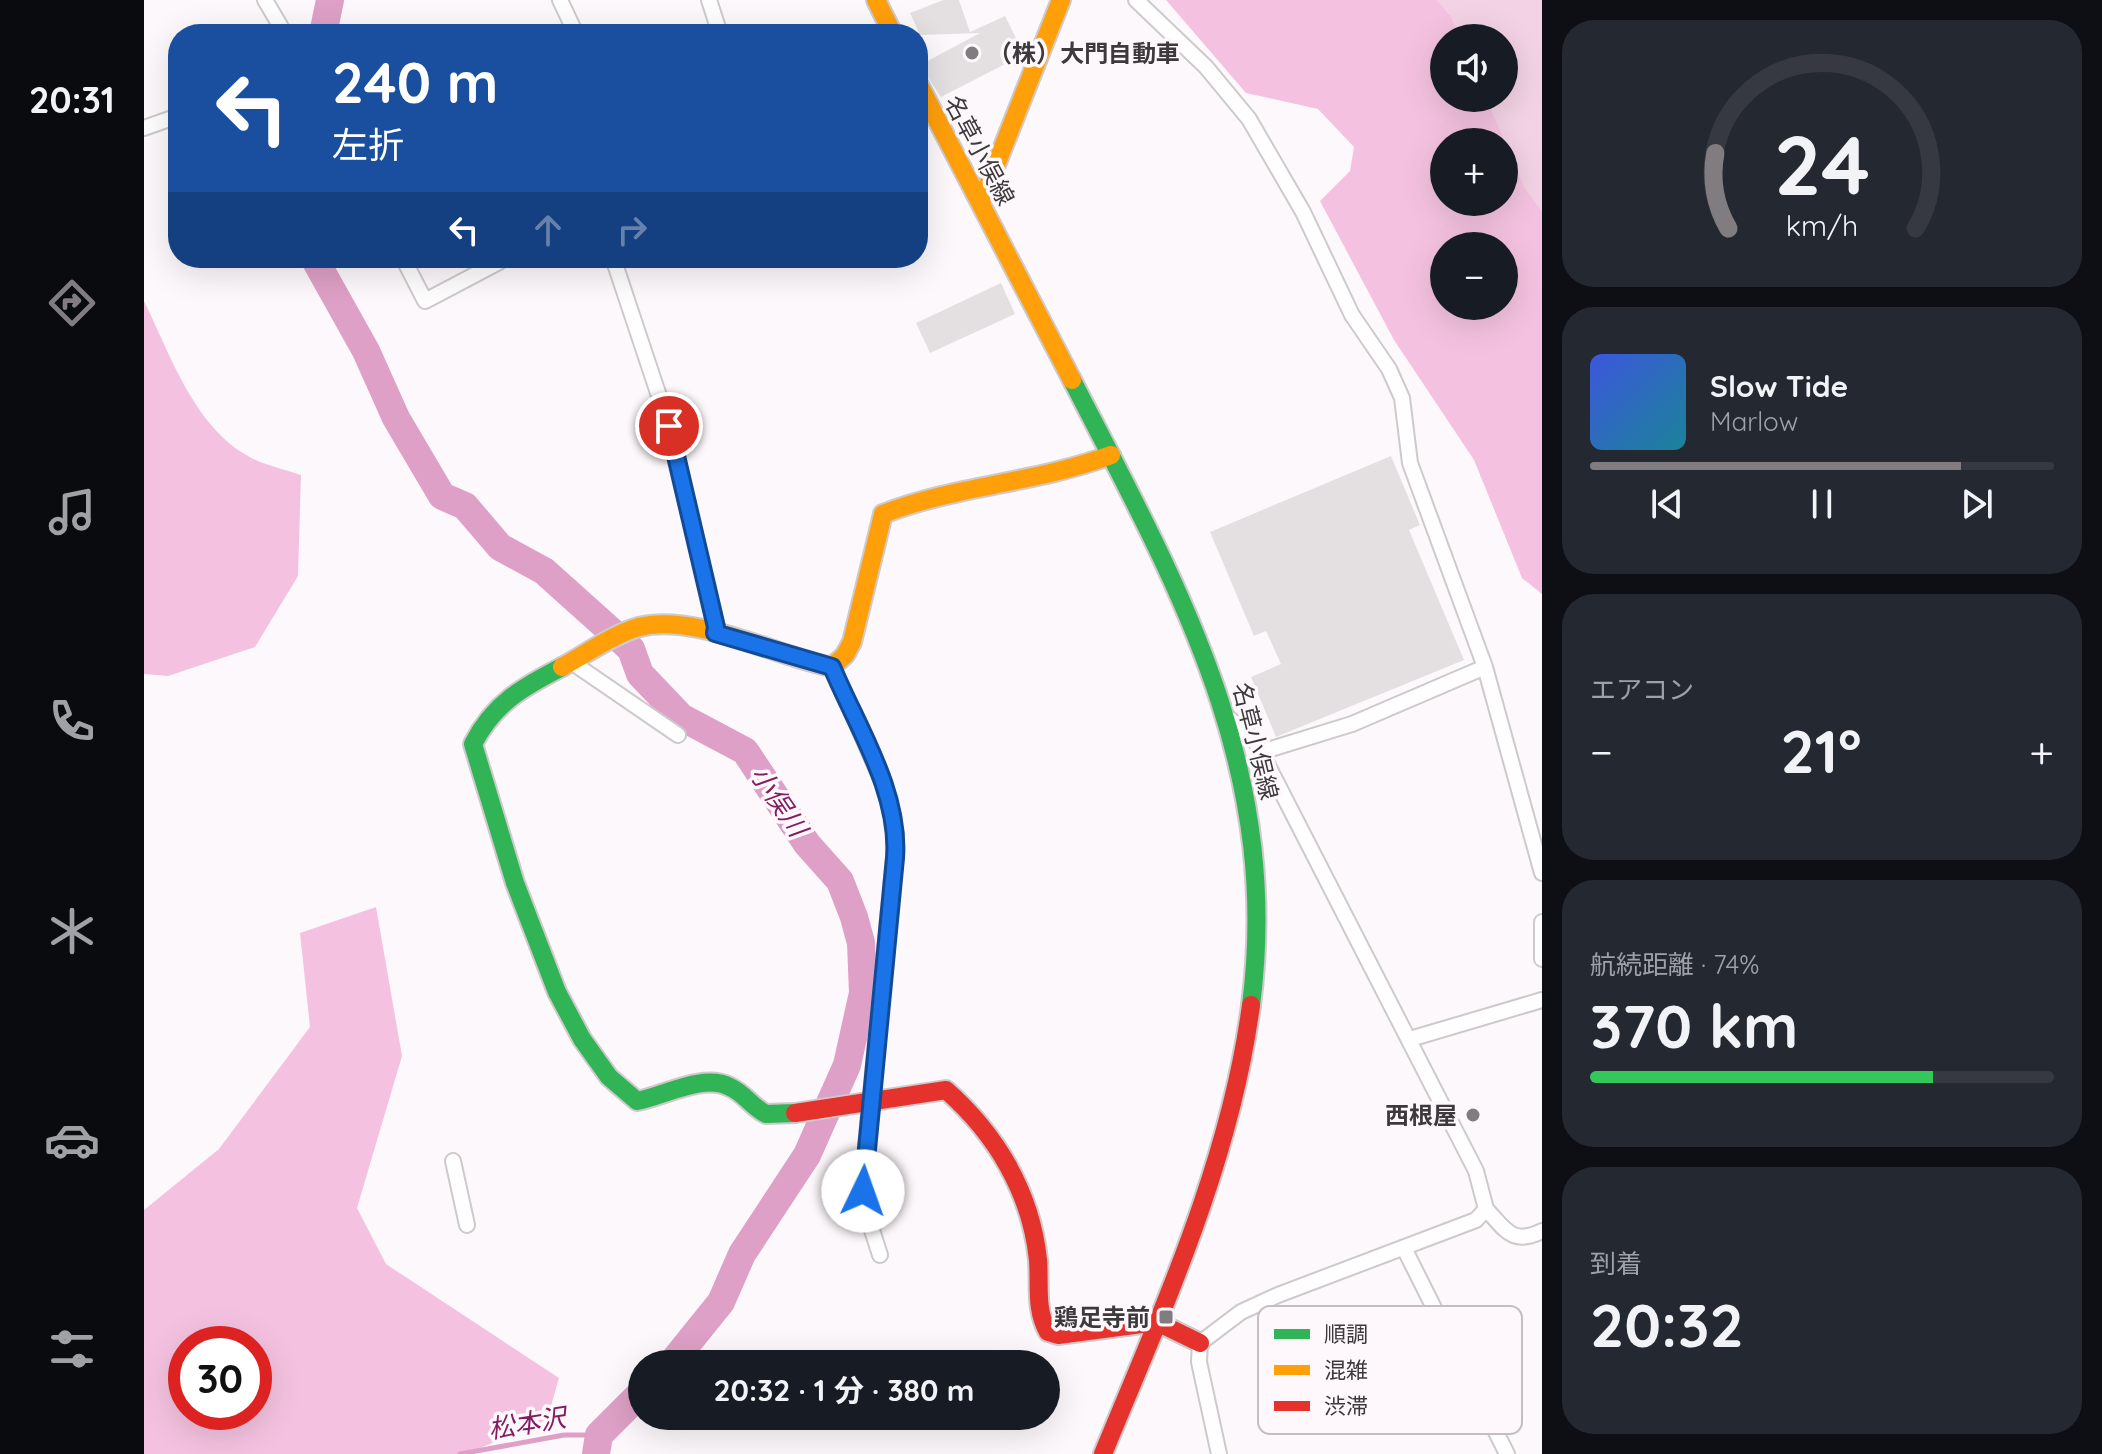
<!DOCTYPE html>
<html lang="ja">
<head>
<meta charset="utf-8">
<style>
	:root { --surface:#171b24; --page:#242831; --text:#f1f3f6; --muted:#9ea1a6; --line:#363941; --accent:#807c7f }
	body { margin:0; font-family:Quicksand,"Noto Sans JP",sans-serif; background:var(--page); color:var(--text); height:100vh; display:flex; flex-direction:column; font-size:30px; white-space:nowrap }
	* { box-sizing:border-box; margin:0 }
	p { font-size:26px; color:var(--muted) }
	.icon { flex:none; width:44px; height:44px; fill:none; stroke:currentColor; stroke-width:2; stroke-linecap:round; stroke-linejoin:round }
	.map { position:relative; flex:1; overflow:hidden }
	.panel { display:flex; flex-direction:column; gap:20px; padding:20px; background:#0d0f14; width:560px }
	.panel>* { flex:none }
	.top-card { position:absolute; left:24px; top:24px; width:760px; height:244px; border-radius:32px; box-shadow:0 8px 32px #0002; background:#1a4fa0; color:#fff; overflow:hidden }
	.controls { position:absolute; left:1286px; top:24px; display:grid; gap:16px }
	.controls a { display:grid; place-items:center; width:88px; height:88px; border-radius:50%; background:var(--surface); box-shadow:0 8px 32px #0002; font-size:40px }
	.speed { position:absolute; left:24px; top:1326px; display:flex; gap:16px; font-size:40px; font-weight:700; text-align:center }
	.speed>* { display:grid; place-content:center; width:104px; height:104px; border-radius:50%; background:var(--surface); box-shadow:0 8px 32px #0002; line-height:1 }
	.speed .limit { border:12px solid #d22; background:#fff; color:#111 }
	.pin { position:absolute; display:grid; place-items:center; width:68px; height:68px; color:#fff; margin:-34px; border:4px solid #fff; border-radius:50%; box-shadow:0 2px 8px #0007 }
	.me { position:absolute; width:88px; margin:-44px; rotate:3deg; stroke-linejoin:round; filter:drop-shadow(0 0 6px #0008) }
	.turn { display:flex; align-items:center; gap:28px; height:168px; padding:0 32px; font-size:36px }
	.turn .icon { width:104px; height:104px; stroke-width:2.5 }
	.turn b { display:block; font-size:56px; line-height:68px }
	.lanes { display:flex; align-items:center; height:76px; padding:0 32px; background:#0003; justify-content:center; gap:40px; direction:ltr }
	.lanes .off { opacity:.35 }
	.big { font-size:60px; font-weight:700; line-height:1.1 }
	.panel .tile { flex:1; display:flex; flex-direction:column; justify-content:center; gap:12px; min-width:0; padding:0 28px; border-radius:32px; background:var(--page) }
	.panel .dial { align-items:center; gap:0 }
	.dial svg { height:208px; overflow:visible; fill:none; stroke:var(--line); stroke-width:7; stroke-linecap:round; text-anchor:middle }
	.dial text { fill:var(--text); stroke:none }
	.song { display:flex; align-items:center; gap:24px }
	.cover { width:96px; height:96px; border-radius:12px; background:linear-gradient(135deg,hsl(230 70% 55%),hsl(190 70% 35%)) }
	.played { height:8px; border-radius:4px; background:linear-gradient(90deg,var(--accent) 80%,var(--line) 80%) }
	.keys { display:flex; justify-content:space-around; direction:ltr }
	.heat { display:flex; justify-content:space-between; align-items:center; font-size:44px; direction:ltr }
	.charge { height:12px; border-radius:6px; background:linear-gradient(90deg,#34c759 74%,var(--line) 0) }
	.trip { position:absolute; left:484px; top:1350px; width:432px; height:80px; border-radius:40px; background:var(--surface); box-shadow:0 8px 32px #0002; font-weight:700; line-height:80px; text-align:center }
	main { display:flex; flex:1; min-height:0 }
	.menu { display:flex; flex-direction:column; width:144px; justify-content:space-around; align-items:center; background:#090b0e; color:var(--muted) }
	.menu .icon { width:56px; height:56px }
	.menu .selected { color:var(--accent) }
	.menu b { font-size:36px; color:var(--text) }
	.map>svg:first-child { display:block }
	.green { fill:#f2d2e4; fill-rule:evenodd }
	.forest { fill:#f4c2e0; fill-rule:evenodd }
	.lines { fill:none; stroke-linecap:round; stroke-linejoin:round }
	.stream { stroke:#dea0c6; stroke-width:5 }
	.river { stroke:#dea0c6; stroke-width:28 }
	.building { fill:#e4e0e2 }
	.street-casing { stroke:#cecacc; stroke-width:18 }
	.fast-casing { stroke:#cecacc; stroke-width:22 }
	.slow-casing { stroke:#cecacc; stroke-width:22 }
	.jam-casing { stroke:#cecacc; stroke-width:22 }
	.street { stroke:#fffefe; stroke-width:14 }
	.fast { stroke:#30b455; stroke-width:18 }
	.slow { stroke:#ff9f0a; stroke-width:18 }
	.jam { stroke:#e5322d; stroke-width:18 }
	.route-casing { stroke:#114b97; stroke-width:20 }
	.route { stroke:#1a73e8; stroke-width:14 }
	.poi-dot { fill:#807c7f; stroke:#fef7fb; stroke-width:3 }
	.labels { text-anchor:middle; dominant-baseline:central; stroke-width:7; stroke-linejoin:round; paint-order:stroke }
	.poi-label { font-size:24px; font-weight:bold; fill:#3d3a3c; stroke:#fef7fb; text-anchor:end }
	.street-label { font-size:24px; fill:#3d3a3c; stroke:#fef7fb }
	.water-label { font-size:26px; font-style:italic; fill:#821d62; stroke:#fef7fb }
	.key { fill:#fef7fb; stroke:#c4bec2; stroke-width:2 }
	.key-label { font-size:22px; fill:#3d3a3c }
</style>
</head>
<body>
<main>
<nav class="menu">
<b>20:31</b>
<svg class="icon selected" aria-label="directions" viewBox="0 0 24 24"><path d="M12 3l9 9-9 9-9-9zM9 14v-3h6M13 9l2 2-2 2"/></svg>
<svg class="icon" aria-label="music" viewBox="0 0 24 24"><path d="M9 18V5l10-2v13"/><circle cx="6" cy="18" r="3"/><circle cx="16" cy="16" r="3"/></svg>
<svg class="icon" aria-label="phone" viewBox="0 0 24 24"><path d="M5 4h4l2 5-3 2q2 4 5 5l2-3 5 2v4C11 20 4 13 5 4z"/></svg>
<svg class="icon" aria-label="climate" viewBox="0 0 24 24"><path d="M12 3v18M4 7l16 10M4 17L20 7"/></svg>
<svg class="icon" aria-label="car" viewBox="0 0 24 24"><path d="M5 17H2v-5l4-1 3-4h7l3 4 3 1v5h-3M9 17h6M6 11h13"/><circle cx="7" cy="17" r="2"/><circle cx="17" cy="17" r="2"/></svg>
<svg class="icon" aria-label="filters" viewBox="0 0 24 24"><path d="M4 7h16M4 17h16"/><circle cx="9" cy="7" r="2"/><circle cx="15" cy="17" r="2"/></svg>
</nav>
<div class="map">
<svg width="1398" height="1454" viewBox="0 0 1398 1454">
	<rect width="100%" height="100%" fill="#fdf8fb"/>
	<path class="green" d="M1247,0H1398V308L1360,246V142H1303ZM1300,38H1360V98H1300Z"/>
	<path class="forest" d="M1022,0H1293L1307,17L1316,38H1300V98H1342L1380,187L1398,212V594L1378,578L1330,460L1250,340L1176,201L1206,171L1210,147L1174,109L1102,93ZM1300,142H1360V202H1300ZM1300,246H1360V306H1300Z
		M0,301C26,354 50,426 104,456C119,465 140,469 157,475L154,576L111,647L24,676L0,674Z
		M232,907L258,1056L213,1208L242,1264L415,1378L403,1420L322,1454H0V1210L75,1149L166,1027L156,933ZM42,1344H110V1412H42Z"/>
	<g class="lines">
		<path class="stream" d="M316,1454L420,1435H455"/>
		<path class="river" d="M179,34L186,0
			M170,258L222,351L252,418L298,496L321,506L356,547L400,571L487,649L496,674L537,717L601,751L663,844L696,881L710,917L717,943L719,993L703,1065L663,1155L598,1254L577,1302L527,1364
			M452,1454L455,1435L498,1392"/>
	</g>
	<path class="building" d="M799,0H815L826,32L861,16L878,50L867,56L869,60L797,97L776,65L836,33L776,35L766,13Z
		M857,283L871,314L786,353L772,323Z
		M1247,456L1276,525L1265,530L1320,660L1132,737L1107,677L1137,664L1122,631L1110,636L1066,532Z"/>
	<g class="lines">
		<g class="street-casing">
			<path id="street" d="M121,0L141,34
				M416,0L432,34
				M565,0L576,34
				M992,0L1062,67L1105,119L1159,212L1208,315L1245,369L1258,398L1266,463L1341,667L1398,873
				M0,128L34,116
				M259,258L281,301L355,262L353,258
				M469,258L525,426L572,627L571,633
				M426,661L534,735
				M688,667L743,793L752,836L719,1177L720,1205L736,1255
				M1117,752L1208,724L1341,667
				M1398,922V959
				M1266,1039L1398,1000
				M309,1161L323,1225
				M1342,1209C1361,1229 1368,1246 1398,1231
				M1260,1248L1363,1454
				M1075,1454L1055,1362L1056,1343L1097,1312L1134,1295L1332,1220L1342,1209L1332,1171L1117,752L1111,741L1086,719"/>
		</g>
		<g class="fast-casing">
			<path id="fast" d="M928,380C1033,585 1138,766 1107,1005
				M418,667C379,687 350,703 329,744L371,883L413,992L438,1039L465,1077L493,1101C520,1096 559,1073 586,1087C600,1093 608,1107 622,1114L651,1113"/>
		</g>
		<g class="slow-casing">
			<path id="slow" d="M732,0L749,34
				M774,83L928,380
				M837,203L917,0
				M418,667C440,655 472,633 495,627C552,613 631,656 688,667L701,655L708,642L739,514C813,485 893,483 967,455"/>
		</g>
		<g class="jam-casing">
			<path id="jam" d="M651,1113L802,1090C852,1134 887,1192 894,1260C896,1285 891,1309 904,1332L914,1335L1013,1322L1056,1343
				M959,1454C1019,1308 1086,1163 1107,1005"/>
		</g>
		<use href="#street" class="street"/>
		<use href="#fast" class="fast"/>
		<use href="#slow" class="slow"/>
		<use href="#jam" class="jam"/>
	</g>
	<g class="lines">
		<g class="route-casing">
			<path id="route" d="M525,426L572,627L571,633L688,667C713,727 756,792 751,858L719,1191"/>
		</g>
		<use href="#route" class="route"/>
	</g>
	<g class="poi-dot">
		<circle cx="828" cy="53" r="8"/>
		<circle cx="1329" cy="1115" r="8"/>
		<rect x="1014" y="1309" width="16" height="16" rx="4"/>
	</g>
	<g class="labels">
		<g class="poi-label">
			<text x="844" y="53" text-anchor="start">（株）大門自動車</text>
			<text x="1313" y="1115">西根屋</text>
			<text x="1006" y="1317">鶏足寺前</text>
		</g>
		<g class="street-label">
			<text transform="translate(836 150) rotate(62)">名草小俣線</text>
			<text transform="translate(1112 741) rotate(76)">名草小俣線</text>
		</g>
		<g class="water-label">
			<text transform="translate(635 801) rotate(56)">小俣川</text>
			<text transform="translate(383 1423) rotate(-9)">松本沢</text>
		</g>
	</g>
	<rect x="1114" y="1306" width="264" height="128" rx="12" class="key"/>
	<rect x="1130" y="1329" width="36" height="10" fill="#30b455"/>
	<rect x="1130" y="1365" width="36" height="10" fill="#ff9f0a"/>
	<rect x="1130" y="1401" width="36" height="10" fill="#e5322d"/>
	<g class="key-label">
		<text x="1180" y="1342">順調</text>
		<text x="1180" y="1378">混雑</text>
		<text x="1180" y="1414">渋滞</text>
	</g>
</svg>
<div class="controls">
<a><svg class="icon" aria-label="sound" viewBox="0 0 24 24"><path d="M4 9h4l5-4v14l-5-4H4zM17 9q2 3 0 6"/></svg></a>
<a>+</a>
<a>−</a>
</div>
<div class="speed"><div class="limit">30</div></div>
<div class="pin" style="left:525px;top:426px;background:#d93025"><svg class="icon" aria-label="arrive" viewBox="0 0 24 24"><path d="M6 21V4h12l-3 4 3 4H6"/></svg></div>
<svg class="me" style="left:719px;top:1191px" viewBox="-20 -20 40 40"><circle r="19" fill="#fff"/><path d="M0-13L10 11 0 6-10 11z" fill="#1a73e8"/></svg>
<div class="trip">20:32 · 1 分 · 380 m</div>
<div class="top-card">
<div class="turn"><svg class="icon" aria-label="left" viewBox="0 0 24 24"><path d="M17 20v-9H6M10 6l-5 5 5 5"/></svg><div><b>240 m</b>左折</div></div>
<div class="lanes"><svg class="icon" aria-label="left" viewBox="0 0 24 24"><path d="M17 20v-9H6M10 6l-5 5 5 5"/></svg><svg class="icon off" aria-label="ahead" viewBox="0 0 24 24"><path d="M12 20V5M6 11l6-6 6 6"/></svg><svg class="icon off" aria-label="right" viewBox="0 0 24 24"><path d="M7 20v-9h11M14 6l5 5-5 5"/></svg></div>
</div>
</div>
<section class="panel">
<div class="tile dial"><svg viewBox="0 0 100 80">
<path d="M14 69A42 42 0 1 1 86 69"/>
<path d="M14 69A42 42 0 0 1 9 40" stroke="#807c7f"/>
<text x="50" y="56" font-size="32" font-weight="700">24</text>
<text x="50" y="72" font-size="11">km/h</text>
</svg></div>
<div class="tile">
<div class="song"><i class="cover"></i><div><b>Slow Tide</b><p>Marlow</p></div></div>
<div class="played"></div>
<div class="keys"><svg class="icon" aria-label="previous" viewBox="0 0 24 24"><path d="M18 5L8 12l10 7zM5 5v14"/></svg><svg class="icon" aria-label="pause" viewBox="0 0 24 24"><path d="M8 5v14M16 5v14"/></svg><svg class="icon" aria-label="next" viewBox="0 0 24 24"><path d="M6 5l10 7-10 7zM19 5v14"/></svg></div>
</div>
<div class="tile"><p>エアコン</p>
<div class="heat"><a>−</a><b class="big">21°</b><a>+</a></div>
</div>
<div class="tile"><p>航続距離 · 74%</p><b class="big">370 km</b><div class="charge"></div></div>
<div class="tile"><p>到着</p><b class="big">20:32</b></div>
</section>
</main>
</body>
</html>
